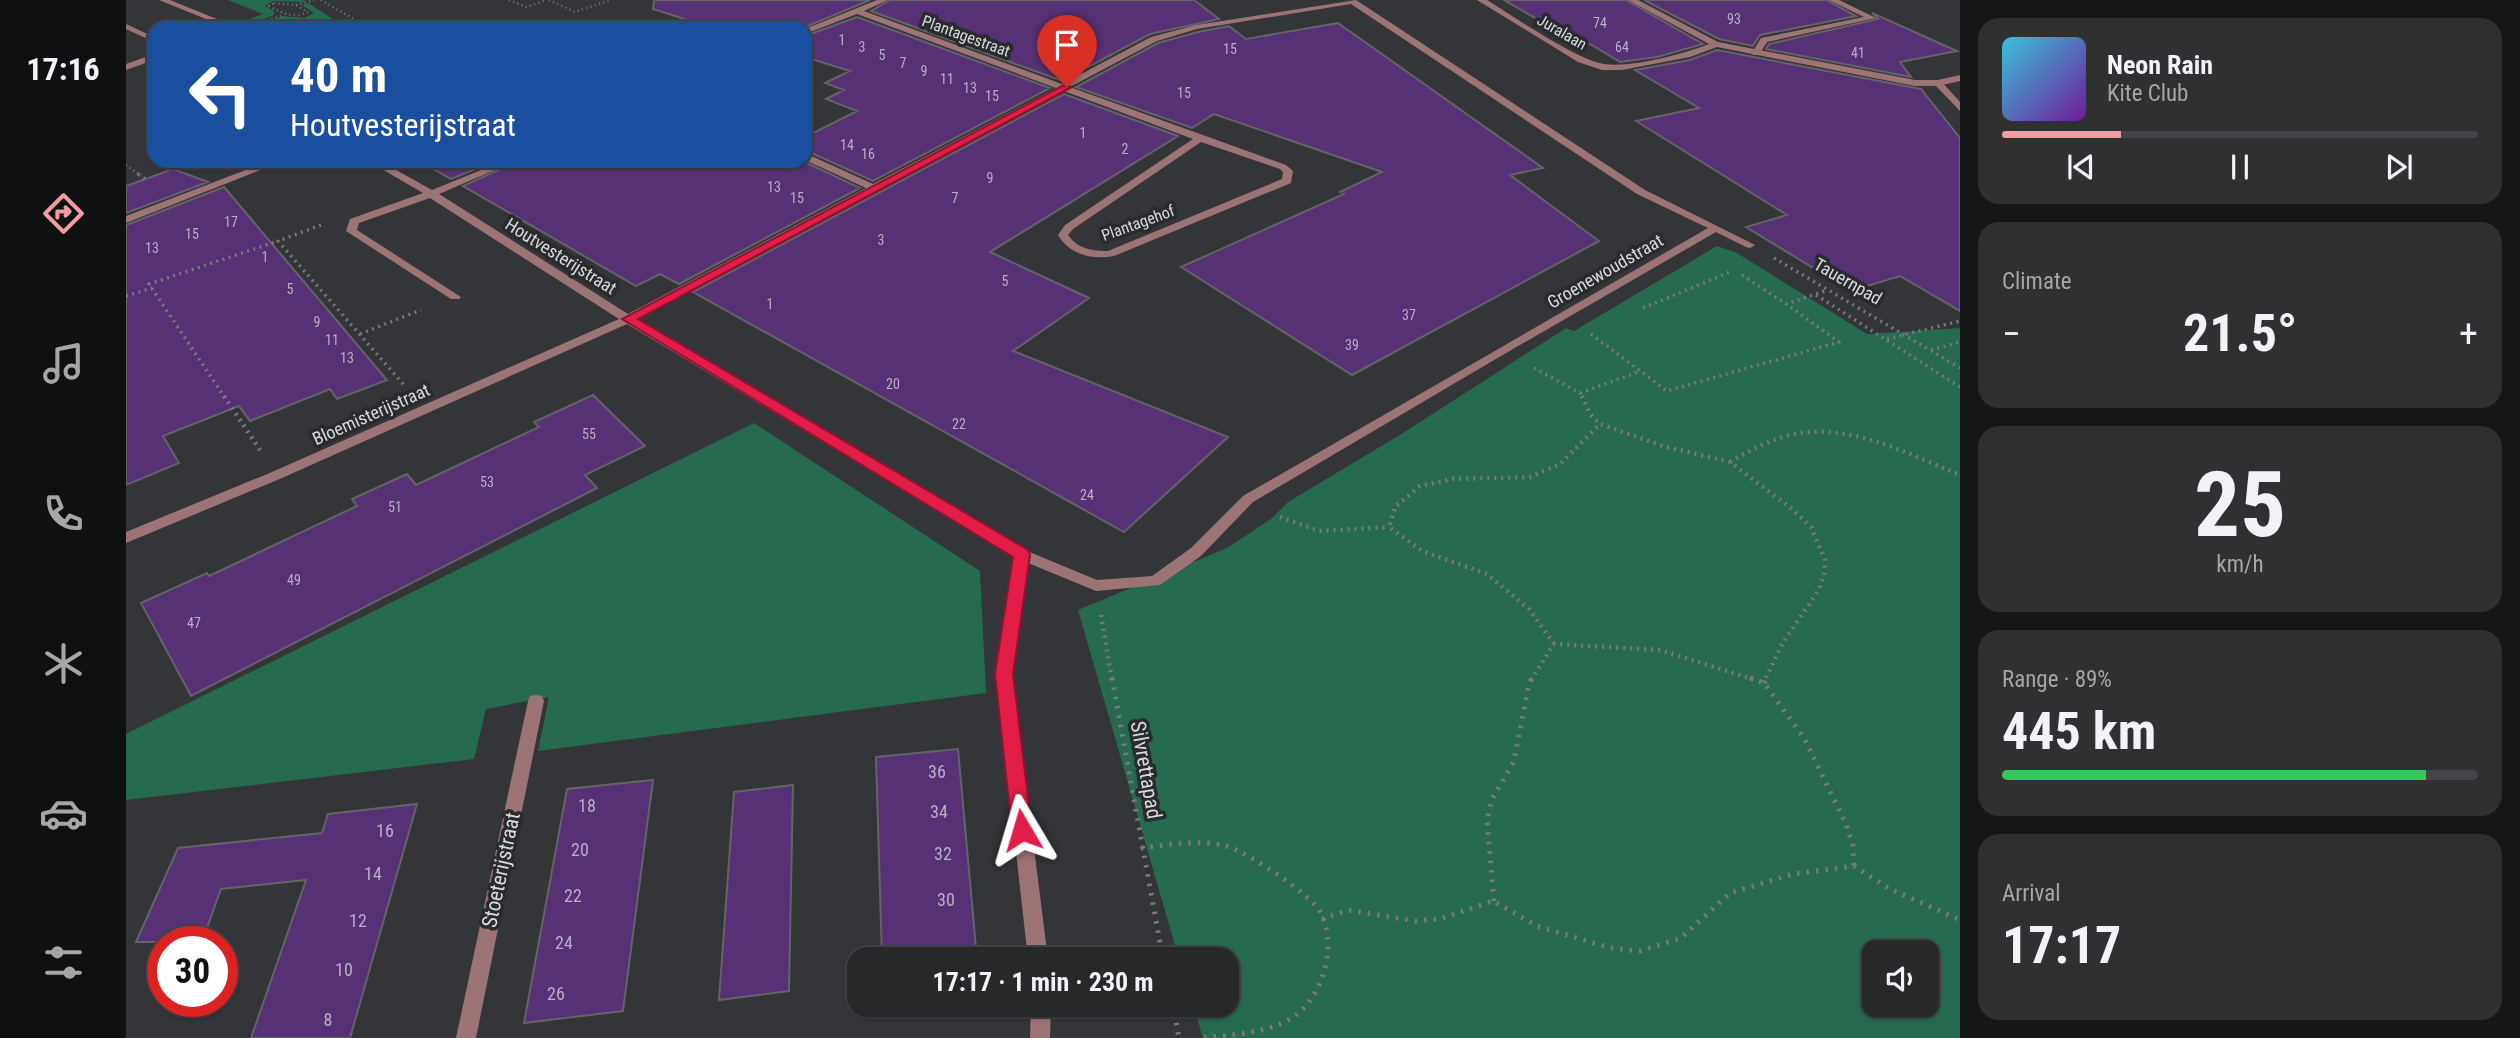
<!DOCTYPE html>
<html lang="en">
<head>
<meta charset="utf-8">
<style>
	:root { --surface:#26282a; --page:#2e3032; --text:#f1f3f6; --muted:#a4a6a8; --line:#424447; --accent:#f49aa0 }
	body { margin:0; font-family:"Roboto Condensed",sans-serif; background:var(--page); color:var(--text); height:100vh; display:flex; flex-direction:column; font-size:26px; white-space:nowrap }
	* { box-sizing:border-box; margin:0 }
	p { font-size:23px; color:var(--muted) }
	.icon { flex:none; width:38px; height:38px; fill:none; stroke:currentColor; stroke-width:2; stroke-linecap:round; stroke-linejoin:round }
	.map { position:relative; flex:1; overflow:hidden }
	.details { display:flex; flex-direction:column; gap:18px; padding:18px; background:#151617; width:560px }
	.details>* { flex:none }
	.top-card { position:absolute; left:21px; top:21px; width:665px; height:147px; border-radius:21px; box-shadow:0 2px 5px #0004,0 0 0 2px var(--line); background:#1a4fa0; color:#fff; overflow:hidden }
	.buttons { position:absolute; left:1736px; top:940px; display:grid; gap:14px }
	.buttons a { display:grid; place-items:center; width:77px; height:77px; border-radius:14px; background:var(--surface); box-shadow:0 2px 5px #0004,0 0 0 2px var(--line); font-size:35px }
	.speed { position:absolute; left:21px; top:926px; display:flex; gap:14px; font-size:35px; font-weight:700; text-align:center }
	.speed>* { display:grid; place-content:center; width:91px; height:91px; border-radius:50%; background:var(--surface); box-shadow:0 2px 5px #0004,0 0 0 2px var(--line); line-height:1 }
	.speed .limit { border:10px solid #d22; background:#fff; color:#111 }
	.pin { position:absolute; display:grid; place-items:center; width:60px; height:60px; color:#fff; margin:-72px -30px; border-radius:50% 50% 50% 0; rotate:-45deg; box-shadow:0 0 7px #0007 }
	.pin .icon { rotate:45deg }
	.me { position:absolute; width:77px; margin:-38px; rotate:353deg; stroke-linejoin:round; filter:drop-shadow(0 0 5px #0008) }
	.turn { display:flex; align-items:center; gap:24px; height:147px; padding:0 28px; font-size:32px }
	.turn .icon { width:91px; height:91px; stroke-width:2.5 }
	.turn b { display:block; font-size:49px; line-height:60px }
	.big { font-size:52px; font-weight:700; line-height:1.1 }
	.details .tile { flex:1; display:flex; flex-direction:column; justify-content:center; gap:10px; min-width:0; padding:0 24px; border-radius:21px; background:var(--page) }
	.details .dial { align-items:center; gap:0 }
	.dial b { font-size:91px; line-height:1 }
	.song { display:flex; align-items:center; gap:21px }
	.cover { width:84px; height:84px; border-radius:10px; background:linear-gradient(135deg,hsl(190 70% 55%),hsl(280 70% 35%)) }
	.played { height:7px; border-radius:4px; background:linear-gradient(90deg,var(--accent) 25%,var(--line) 25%) }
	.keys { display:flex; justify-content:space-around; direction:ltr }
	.heat { display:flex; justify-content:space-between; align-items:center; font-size:38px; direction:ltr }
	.charge { height:10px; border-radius:5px; background:linear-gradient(90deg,#34c759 89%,var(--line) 0) }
	.trip { position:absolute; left:721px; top:947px; width:392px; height:70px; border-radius:21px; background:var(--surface); box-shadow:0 2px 5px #0004,0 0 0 2px var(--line); font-weight:700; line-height:70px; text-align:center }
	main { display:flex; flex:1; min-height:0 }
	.tabs { display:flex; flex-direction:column; width:126px; justify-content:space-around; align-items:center; background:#0f1011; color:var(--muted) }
	.tabs .icon { width:49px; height:49px }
	.tabs .active { color:var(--accent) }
	.tabs b { font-size:32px; color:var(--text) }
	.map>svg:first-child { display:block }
	.green { fill:#266a4f; fill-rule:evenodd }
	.building { fill:#573176; stroke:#656368; stroke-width:2 }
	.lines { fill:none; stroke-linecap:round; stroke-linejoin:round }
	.path-far3 { stroke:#787a7d; stroke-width:2.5; stroke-dasharray:1 3.5; stroke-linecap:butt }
	.path-far2 { stroke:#787a7d; stroke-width:3.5; stroke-dasharray:2 4.5; stroke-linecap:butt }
	.path-far1 { stroke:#787a7d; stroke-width:4.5; stroke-dasharray:2 5; stroke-linecap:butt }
	.path { stroke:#787a7d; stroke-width:5; stroke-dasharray:2.5 7; stroke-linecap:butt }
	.service { fill:#9d7476; fill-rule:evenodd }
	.minor { fill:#9d7476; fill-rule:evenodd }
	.route { fill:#e11d48; stroke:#92132f; stroke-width:2 }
	.labels { text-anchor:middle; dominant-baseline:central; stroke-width:7; stroke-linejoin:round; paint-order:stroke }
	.number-label { font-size:14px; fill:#b8b0c2 }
	.far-street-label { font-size:16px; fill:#d9dadc; stroke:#292b2e }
	.street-label { font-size:18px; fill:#d9dadc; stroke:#292b2e }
	.near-number-label { font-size:18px; fill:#b8b0c2 }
	.near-street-label { font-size:21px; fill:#d9dadc; stroke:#292b2e }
</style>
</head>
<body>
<main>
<nav class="tabs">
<b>17:16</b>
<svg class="icon active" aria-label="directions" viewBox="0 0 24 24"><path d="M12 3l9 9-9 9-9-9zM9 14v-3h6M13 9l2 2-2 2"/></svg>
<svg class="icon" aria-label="music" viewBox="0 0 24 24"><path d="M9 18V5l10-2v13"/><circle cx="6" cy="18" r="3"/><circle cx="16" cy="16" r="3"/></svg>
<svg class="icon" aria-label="phone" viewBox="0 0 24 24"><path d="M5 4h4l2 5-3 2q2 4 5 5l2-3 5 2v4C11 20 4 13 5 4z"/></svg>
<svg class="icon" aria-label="climate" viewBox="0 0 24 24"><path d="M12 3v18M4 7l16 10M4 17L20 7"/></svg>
<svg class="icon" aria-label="car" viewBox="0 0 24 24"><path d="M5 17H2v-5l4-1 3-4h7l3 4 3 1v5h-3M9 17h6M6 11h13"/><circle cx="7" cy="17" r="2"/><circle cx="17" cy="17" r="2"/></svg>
<svg class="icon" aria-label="filters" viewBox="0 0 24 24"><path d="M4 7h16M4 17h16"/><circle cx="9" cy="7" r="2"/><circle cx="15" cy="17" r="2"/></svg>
</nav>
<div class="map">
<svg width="1834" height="1038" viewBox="0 0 1834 1038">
	<rect width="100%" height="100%" fill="#333538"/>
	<path class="green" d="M102,0H177L179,2L147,1L139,6L148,11V15L124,24L117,22L137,14Z
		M182,3L221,28H177L161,19L132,26L157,16L178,18L188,13L176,5Z
		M1591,246L1611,253L1741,334L1834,328V1038H1077L1067,1005L1101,1004V959H1053L952,610L1101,548L1145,519L1162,502L1277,433L1440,328L1448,331ZM1748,952H1801V1004H1748Z
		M628,423L854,571L860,693L412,751L423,697L360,709L348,759L0,800V734Z"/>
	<path class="building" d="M528,0H744L677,28H587L527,9Z
		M764,0H1068L1093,19L1024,34L936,81L745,11Z
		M1378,0H1500L1577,44L1531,57L1494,62L1464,44L1456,45Z
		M1518,0H1701L1730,16L1634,35L1627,46L1593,39Z
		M1746,13L1831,51L1774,62L1785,77L1640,49L1643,44L1752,19Z
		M731,17L924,88L747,181L679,150V137L731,111L700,99L718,90L699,83L724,71L679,57V36Z
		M1212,23L1417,168L1384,175L1473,241L1226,375L1055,267L1218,194L1214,192L1256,172L1088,114L1066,128L950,87L1032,43L1072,32L1103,26L1120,39Z
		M1591,50L1795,89L1834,138V311L1774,276L1725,291L1620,227L1661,215L1510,121L1573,108L1509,70L1564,60Z
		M938,94L1052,136L864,252L963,298L887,351L1102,437L998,532L567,292Z
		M293,161H370L325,179Z
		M392,161H677L734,188L553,284L534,274L510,286L337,186Z
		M47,169L82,182L0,213V186Z
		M98,187L261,380L211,399L204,389L124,421L113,406L37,436L53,463L0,485V225Z
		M467,395L519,446L459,475L471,488L65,696L15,603L81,573L83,576L231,506L226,499L281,474L290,485L413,427L408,422Z
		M832,749L851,959H756L750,757Z
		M527,780L497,1011L398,1023L441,789Z
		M667,785L663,991L593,1000L608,792Z
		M291,804L224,1038H125L180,880L95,889L76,942H10L52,848L196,833L202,814Z"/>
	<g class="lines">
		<path class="path-far3" d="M195,0L243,28
			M383,0L400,7L421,0
			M423,0L449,12L484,0
			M148,3L170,5L182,12C167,19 156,13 143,6Z
			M170,5L188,0
			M137,22L158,15
			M0,165L15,176"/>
		<path class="path-far2" d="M12,174L19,179
			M195,225L152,241L278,385
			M1648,258L1834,368
			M1616,275L1660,304L1702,290
			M1690,295L1834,387
			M0,296L26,288
			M1517,308L1606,271
			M234,334L295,310
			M1465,334L1541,391L1713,342L1660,304
			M1761,339L1834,321
			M1805,350L1834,342
			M1408,368L1454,393L1456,398
			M1454,393L1515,371
			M99,398L23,284L152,241"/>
		<path class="path-far1" d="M98,396L134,450
			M1456,396L1464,414L1474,424
			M1604,462C1623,451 1641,441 1663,435C1721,421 1782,454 1834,475
			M1154,517L1193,531L1263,527
			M975,615L986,680
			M1428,644L1403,609L1361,574L1296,551L1263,527L1269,507L1294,486L1327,479L1404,477L1434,464L1474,424L1537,446L1604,462L1666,509L1685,527L1699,560L1698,576L1692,591L1656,644L1639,680
			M1405,680L1428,644L1534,650L1629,680"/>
		<path class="path" d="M986,678L1037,959
			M1624,678L1638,683L1678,738L1720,824L1727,846L1728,866
			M1638,683L1640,678
			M1015,848C1043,845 1072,839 1100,846C1120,851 1186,895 1195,913C1211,945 1198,994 1170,1015C1144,1034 1107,1034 1077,1038
			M1368,901L1361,820L1366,799L1388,761L1403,684L1406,678
			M1196,919L1222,910L1289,921L1314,919L1367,901L1411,926L1484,948L1514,951L1555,938L1604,893L1667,874L1728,866L1764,889L1834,920
			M1047,1004L1053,1038"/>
		<path class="service" d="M33,0H44L113,28H102Z
			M1703,0H1713L1750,18L1641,42L1633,55H1627L1626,53L1635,38L1738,17Z
			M1809,81H1815L1834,102V111L1809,85Z"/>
		<path class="minor" d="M751,0H762L738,11L936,84L1025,37L1070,25L1230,0L1519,190L1629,245L1624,248L1620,247L1590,232L1380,353L1127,502L1075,556L1034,585L970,591L902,563L886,674L922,959H902L870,674L888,557L501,324L156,478L0,543V532L146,472L493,319L304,198L233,223L231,230L335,297L333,299H325L220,231L224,219L297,193L242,161H254L306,190L377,161H390L313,194L502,314L740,188L679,160V153L747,184L930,88L731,14L679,34V29ZM1225,4L1511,194L1582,228L1117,496L1065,548L1026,576L971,580L901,551L510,319L938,91L1067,139L939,225L932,235C944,255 966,260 988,256L1165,183L1167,171L1160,165L944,87L1031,41L1071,29ZM1075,142L1154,169L1157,172L1156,179L982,251C966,251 952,249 942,235L947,229Z
			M1351,0H1361C1387,16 1452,61 1478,64C1506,68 1557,54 1583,44L1502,0H1512L1592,42L1789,80H1812L1834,75V81L1812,86H1789L1591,47L1564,57L1496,70H1476L1452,62Z
			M0,24L28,37V42L0,29Z
			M28,54V60L0,70V64Z
			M143,161H157L0,223V216Z
			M410,695L416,696L418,701L350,1038H330L402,701L404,696Z
			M905,1004H925L924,1038H904Z"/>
	</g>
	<path class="route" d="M938,85L946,87L512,319L902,550L904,555L887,674L906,830L903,836L896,839L889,836L886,830L869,674L887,557L496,319Z"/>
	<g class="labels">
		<g class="number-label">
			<text x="1608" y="19">93</text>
			<text x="1474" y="23">74</text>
			<text x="716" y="40">1</text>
			<text x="736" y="47">3</text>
			<text x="1496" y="47">64</text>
			<text x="1104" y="49">15</text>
			<text x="1732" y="53">41</text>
			<text x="756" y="55">5</text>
			<text x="777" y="63">7</text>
			<text x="798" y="71">9</text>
			<text x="821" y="79">11</text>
			<text x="844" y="88">13</text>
			<text x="1058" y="93">15</text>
			<text x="866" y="96">15</text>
			<text x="957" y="133">1</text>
			<text x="721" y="145">14</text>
			<text x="999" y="149">2</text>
			<text x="742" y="154">16</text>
			<text x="864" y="178">9</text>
			<text x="648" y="187">13</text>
			<text x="671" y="198">15</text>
			<text x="829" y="198">7</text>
			<text x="105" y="222">17</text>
			<text x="66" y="234">15</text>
			<text x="755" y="240">3</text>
			<text x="26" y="248">13</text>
			<text x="139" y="257">1</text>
			<text x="879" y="281">5</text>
			<text x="164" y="289">5</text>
			<text x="644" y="304">1</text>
			<text x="1283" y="315">37</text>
			<text x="191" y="322">9</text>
			<text x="206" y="340">11</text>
			<text x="1226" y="345">39</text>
			<text x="221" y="358">13</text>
			<text x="767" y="384">20</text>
			<text x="833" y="424">22</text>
			<text x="463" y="434">55</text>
			<text x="361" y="482">53</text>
			<text x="961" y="495">24</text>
			<text x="269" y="507">51</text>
			<text x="168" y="580">49</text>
			<text x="68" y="623">47</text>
		</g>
		<g class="far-street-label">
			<text transform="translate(1436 32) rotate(30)">Juralaan</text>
			<text transform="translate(840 36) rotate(20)">Plantagestraat</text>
			<text transform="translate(1012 223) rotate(-20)">Plantagehof</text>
		</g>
		<g class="street-label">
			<text transform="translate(435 256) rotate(32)">Houtvesterijstraat</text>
			<text transform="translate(1479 271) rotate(-30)">Groenewoudstraat</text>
			<text transform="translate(1722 281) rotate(30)">Tauernpad</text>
			<text transform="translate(245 414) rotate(-24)">Bloemisterijstraat</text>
		</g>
		<g class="near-number-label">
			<text x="811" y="771">36</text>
			<text x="461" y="805">18</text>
			<text x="813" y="811">34</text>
			<text x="259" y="830">16</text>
			<text x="454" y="849">20</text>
			<text x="817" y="853">32</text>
			<text x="247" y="873">14</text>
			<text x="447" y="895">22</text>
			<text x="820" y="899">30</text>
			<text x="232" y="920">12</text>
			<text x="438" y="942">24</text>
			<text x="218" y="969">10</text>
			<text x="430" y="993">26</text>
			<text x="202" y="1019">8</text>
		</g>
		<g class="near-street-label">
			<text transform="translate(1020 770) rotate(80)">Silvrettapad</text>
			<text transform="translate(375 870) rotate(-78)">Stoeterijstraat</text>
		</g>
	</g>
</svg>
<div class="buttons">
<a><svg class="icon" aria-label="sound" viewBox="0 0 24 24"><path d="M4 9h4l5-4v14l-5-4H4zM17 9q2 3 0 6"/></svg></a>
</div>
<div class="speed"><div class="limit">30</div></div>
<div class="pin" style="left:941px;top:87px;background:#d93025"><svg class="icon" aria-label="arrive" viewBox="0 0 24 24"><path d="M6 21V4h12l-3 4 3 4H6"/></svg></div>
<svg class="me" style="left:896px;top:830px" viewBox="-20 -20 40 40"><path d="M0-17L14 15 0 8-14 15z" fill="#e11d48" stroke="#fff" stroke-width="4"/></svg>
<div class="trip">17:17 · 1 min · 230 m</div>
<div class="top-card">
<div class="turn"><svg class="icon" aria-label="left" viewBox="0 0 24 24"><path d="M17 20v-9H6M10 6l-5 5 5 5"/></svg><div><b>40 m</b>Houtvesterijstraat</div></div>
</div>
</div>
<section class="details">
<div class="tile">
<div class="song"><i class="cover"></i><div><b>Neon Rain</b><p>Kite Club</p></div></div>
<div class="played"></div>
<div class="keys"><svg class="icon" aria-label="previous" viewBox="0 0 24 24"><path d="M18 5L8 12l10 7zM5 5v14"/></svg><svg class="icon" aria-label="pause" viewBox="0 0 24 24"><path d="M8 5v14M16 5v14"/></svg><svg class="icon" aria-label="next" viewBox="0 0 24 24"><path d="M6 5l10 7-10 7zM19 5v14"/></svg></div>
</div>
<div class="tile"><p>Climate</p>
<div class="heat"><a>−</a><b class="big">21.5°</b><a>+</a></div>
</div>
<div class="tile dial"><b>25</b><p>km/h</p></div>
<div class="tile"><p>Range · 89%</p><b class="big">445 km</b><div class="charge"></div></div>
<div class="tile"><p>Arrival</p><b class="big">17:17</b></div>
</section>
</main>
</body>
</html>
